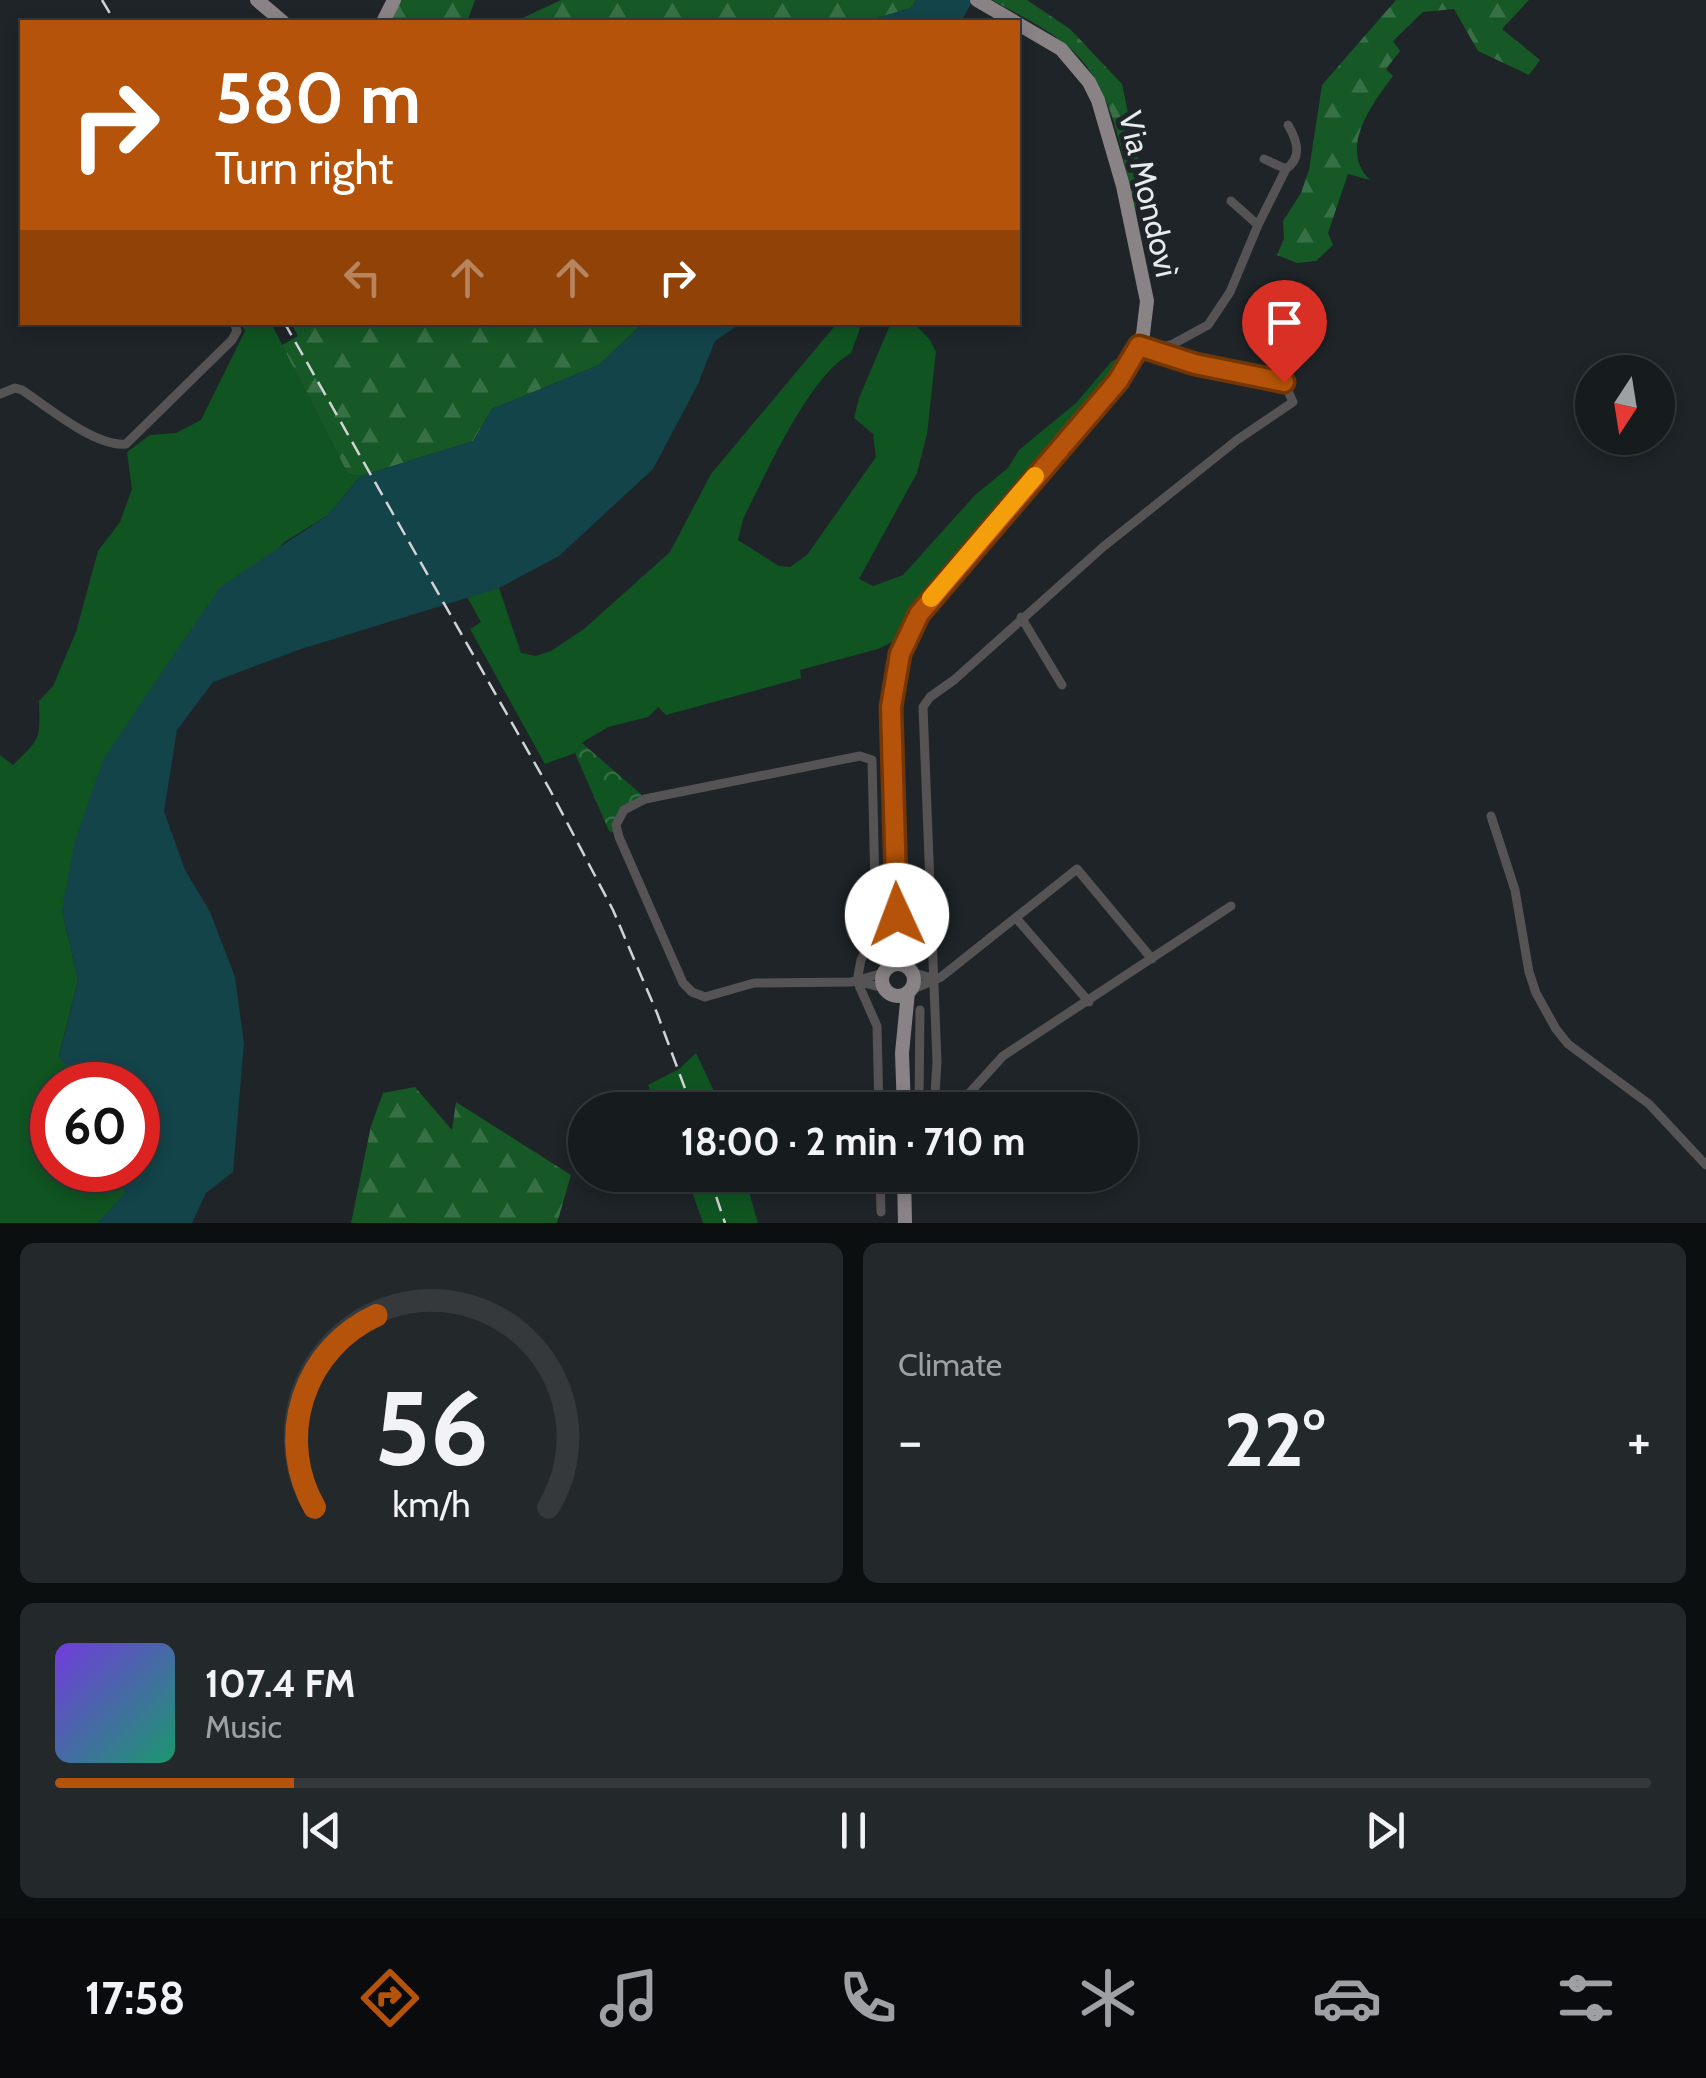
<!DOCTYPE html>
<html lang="en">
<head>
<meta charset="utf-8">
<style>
	:root { --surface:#161b1e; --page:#23282b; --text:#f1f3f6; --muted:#9ea1a4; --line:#35393c; --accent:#b45309 }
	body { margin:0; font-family:Cabin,sans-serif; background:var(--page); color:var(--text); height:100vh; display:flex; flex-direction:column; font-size:38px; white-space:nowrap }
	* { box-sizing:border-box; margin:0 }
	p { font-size:32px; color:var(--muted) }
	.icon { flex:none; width:55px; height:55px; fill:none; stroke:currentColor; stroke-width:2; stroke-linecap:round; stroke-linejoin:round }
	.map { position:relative; height:1223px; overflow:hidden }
	.panel { display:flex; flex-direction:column; gap:20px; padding:20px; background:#0c0f10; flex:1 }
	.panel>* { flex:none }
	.top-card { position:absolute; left:20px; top:20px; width:1000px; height:305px; border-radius:0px; box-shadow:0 5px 15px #0003,0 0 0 2px var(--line); background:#b45309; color:#fff; overflow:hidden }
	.needle { width:65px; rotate:192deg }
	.tools { position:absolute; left:1575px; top:355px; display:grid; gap:20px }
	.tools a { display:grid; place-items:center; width:100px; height:100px; border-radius:50%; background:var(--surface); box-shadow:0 5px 15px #0003,0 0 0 2px var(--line); font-size:50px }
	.speed { position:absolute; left:30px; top:1062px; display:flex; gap:20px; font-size:50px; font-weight:700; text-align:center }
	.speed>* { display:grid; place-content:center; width:130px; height:130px; border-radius:50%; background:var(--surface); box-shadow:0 5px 15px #0003,0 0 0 2px var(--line); line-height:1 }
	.speed .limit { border:15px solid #d22; background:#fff; color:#111 }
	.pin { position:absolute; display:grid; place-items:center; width:85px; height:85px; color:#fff; margin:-102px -42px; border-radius:50% 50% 50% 0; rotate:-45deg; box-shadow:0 0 10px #0007 }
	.pin .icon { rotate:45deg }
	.me { position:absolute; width:110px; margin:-55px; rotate:358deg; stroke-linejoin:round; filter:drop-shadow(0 0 8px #0008) }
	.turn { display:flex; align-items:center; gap:35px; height:210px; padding:0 30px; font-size:45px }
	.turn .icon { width:130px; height:130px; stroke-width:2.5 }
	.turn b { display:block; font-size:70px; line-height:85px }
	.lanes { display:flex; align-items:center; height:95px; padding:0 30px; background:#0003; justify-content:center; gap:50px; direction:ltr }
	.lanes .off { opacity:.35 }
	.big { font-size:75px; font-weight:700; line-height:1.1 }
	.panel .widget { flex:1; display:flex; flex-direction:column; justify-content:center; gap:15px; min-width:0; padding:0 35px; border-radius:15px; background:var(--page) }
	.panel .dial { align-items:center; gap:0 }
	.dial svg { height:260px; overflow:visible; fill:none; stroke:var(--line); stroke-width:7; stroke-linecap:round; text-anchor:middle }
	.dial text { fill:var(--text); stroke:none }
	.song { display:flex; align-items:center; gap:30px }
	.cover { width:120px; height:120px; border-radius:15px; background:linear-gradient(135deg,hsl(260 70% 55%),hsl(160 70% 35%)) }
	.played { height:10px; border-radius:5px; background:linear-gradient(90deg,var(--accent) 15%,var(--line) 15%) }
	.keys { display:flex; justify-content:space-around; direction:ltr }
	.heat { display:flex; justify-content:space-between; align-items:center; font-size:55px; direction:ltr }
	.panel .tiles { flex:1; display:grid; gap:20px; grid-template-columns:1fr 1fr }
	.widget:last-child { grid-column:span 2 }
	.trip { position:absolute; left:568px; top:1092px; width:570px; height:100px; border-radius:50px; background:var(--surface); box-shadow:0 5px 15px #0003,0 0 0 2px var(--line); font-weight:700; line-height:100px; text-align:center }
	.menu { display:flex; height:160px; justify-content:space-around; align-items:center; background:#090b0c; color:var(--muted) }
	.menu .icon { width:70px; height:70px }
	.menu .active { color:var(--accent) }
	.menu b { font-size:45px; color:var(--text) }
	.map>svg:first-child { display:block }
	.green { fill:#105422 }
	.forest { fill:url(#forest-firs) }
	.park { fill:url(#park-crowns) }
	.water { fill:#13444a }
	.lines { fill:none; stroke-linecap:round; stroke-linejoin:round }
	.street { stroke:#565355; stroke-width:9 }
	.primary { stroke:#898386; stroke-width:14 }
	.rail { stroke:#d0d4d7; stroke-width:2.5; stroke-dasharray:15 8; stroke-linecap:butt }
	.route-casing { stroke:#753606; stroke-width:25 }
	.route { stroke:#b45309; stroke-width:18 }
	.slow { stroke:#f59e0b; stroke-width:18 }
	.labels { text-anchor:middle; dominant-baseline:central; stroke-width:10; stroke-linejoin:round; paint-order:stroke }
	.street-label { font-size:32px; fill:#e7ebee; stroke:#1e2428 }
</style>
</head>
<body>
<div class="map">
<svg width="1706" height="1223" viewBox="0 0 1706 1223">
	<defs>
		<pattern id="forest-firs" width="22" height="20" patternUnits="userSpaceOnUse" patternTransform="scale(2.5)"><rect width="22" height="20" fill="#165826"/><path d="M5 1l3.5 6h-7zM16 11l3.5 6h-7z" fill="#387046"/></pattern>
		<pattern id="park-crowns" width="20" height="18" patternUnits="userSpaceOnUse" patternTransform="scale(2.5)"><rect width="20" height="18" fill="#105422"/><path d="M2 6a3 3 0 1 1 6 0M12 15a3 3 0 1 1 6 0" fill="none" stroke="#336d42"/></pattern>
	</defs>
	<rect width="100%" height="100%" fill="#1e2428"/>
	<path class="green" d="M838,322L862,323L851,353C808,377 766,474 743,519L738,540L779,566L790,567L807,555L876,457L873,434L854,418L859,398L890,325L914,323L930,340L936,352L927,434L917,473L859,579L873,586L903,575L975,495L1008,468L1019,450L1076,403L1111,362L1131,351L916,608L896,640L878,649L800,670L801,678L666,715L658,707L648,717L608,727L583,742L575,753L545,764L470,629L481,622L466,595L499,588L521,653L536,656L551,651L584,629L670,552L711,474Z
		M241,323H271L348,474L361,476L328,515L283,543L62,910L78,980L59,1056L81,1085H52V1170H118L126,1193L98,1223H0V755L13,765C41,737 40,741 39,701L53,686L76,632L98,551L120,522L132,489L127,452L150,435L176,433L201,420L245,331Z
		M696,1053L723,1110H659L648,1085L679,1069Z
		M686,1175H744L758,1223H703Z"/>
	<path class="forest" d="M401,0H475L467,22H391Z
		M561,0H916L911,8L864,22H514Z
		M992,0H1027L1070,29L1122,84L1143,185L1135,216C1123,160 1116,91 1072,50C1049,29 1019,15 992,0Z
		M1396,0H1529L1502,29L1540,60L1529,75L1478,51L1454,9L1423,12L1393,41L1400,51L1386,69L1393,76C1372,104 1338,149 1370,180L1348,174L1328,233L1333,245L1316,261L1297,263L1277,255L1284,239L1283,221L1301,193L1309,170L1322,85Z
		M291,323H643L599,365L492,409L473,441L361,476L348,474L282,345L298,336Z
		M415,1087L452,1130L456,1102L571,1175L557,1223H351L371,1126L383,1093Z"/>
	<path class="park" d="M582,743L642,795L621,810L615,833L609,831L575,753Z"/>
	<path class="water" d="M916,0H973L961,22H864L911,8Z
		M643,323H741L715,341L698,384L653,469L559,556L499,588L298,650L213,682L177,730L164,811L185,870L210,912L235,977L244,1043L233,1172L206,1193L192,1223H98L125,1193L118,1170H138V1085H81L59,1057L78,980L62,910L75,841L103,760L156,681L220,587L328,515L361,476L473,441L492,409L599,365Z"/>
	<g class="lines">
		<path class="street" d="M1286,169C1303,157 1297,140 1288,125
			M1231,201L1258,225
			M1154,350L1173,344L1208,325L1230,292L1258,225L1286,169L1264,159
			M0,394L15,388L22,390C48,407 95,447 126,444L232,340L237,331L234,322
			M1021,617L1062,685
			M1491,816L1515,890L1529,972L1536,993L1556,1029L1568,1044L1649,1104L1706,1165
			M1016,918L1089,1002
			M911,972L935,979
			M860,982L884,988
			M911,990L941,977L1077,869L1152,959
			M920,1010L919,1102L926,1110
			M879,1110L877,1026L857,981L861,960L876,929L872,760L860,756L645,799L624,810L616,825L619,837L683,983L692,992L705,997L754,983L851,982L883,973
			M934,1110L937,1062L923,707L930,697L954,680L1103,547L1237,440L1293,402L1284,382L1195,364L1139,346
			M954,1110L1003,1056L1231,906
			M880,1175L881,1212"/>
		<path class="primary" d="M257,0L283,22
			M383,22L394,0
			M882 980a16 16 0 1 1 32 0a16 16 0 1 1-32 0Z
			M888,967L897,915L891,735L894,679L909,632L936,591L1130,365L1143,334L1147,301L1123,186L1098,100L1089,82L1061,49L977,0
			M904,1110L902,1053L908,992
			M904,1175L905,1223"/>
		<path class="rail" d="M102,0L115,22
			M284,322L550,790L613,910L657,1013L693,1110
			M709,1175L725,1223"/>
	</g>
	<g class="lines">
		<g class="route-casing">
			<path id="route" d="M897,915L891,707L900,654L919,614L1118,381L1139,346L1195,364L1284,382"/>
		</g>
		<use href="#route" class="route"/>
		<path class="slow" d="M931,598L1035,476"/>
	</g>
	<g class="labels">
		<g class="street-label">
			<text transform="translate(1149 194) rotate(77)">Via Mondovì</text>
		</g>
	</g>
</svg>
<div class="tools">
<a><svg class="needle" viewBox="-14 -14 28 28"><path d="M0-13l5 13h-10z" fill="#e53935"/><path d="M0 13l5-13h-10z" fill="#9ea1a4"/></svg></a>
</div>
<div class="speed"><div class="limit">60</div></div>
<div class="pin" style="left:1284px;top:382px;background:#d93025"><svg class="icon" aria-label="arrive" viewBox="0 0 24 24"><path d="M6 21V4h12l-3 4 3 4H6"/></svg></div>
<svg class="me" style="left:897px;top:915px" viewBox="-20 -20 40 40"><circle r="19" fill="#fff"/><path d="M0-13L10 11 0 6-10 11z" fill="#b45309"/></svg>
<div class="trip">18:00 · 2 min · 710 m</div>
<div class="top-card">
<div class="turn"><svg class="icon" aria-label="right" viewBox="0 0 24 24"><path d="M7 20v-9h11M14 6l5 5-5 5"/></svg><div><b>580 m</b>Turn right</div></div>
<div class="lanes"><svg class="icon off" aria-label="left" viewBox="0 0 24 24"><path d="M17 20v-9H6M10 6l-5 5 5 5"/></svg><svg class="icon off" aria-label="ahead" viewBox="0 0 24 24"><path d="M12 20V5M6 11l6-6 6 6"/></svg><svg class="icon off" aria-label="ahead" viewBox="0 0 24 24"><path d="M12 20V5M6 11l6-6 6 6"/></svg><svg class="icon" aria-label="right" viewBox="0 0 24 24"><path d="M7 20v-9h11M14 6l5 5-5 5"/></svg></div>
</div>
</div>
<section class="panel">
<div class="tiles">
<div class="widget dial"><svg viewBox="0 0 100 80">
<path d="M14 69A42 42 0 1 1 86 69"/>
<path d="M14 69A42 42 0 0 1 33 10" stroke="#b45309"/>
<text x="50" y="56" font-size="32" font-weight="700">56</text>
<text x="50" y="72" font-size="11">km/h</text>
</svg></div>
<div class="widget"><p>Climate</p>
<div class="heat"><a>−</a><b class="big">22°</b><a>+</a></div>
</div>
<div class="widget">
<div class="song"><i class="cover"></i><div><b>107.4 FM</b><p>Music</p></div></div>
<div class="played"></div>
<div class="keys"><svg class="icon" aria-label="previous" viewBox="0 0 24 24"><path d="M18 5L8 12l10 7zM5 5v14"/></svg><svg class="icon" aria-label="pause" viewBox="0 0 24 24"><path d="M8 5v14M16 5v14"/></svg><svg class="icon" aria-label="next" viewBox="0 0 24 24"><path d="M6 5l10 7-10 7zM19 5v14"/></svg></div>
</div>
</div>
</section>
<nav class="menu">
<b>17:58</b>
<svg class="icon active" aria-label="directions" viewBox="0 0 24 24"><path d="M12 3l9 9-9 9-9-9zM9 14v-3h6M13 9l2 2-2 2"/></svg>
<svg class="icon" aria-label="music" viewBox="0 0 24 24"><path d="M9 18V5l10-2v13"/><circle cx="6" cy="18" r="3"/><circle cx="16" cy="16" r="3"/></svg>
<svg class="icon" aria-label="phone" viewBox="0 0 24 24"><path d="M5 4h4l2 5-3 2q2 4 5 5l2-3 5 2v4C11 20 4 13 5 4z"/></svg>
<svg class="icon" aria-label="climate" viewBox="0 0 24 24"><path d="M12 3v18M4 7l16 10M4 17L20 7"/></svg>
<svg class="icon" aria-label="car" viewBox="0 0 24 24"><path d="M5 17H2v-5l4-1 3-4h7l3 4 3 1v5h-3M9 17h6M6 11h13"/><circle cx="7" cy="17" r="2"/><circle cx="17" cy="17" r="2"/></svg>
<svg class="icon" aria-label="filters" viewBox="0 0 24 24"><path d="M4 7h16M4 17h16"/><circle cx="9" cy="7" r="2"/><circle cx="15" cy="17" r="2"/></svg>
</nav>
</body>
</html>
